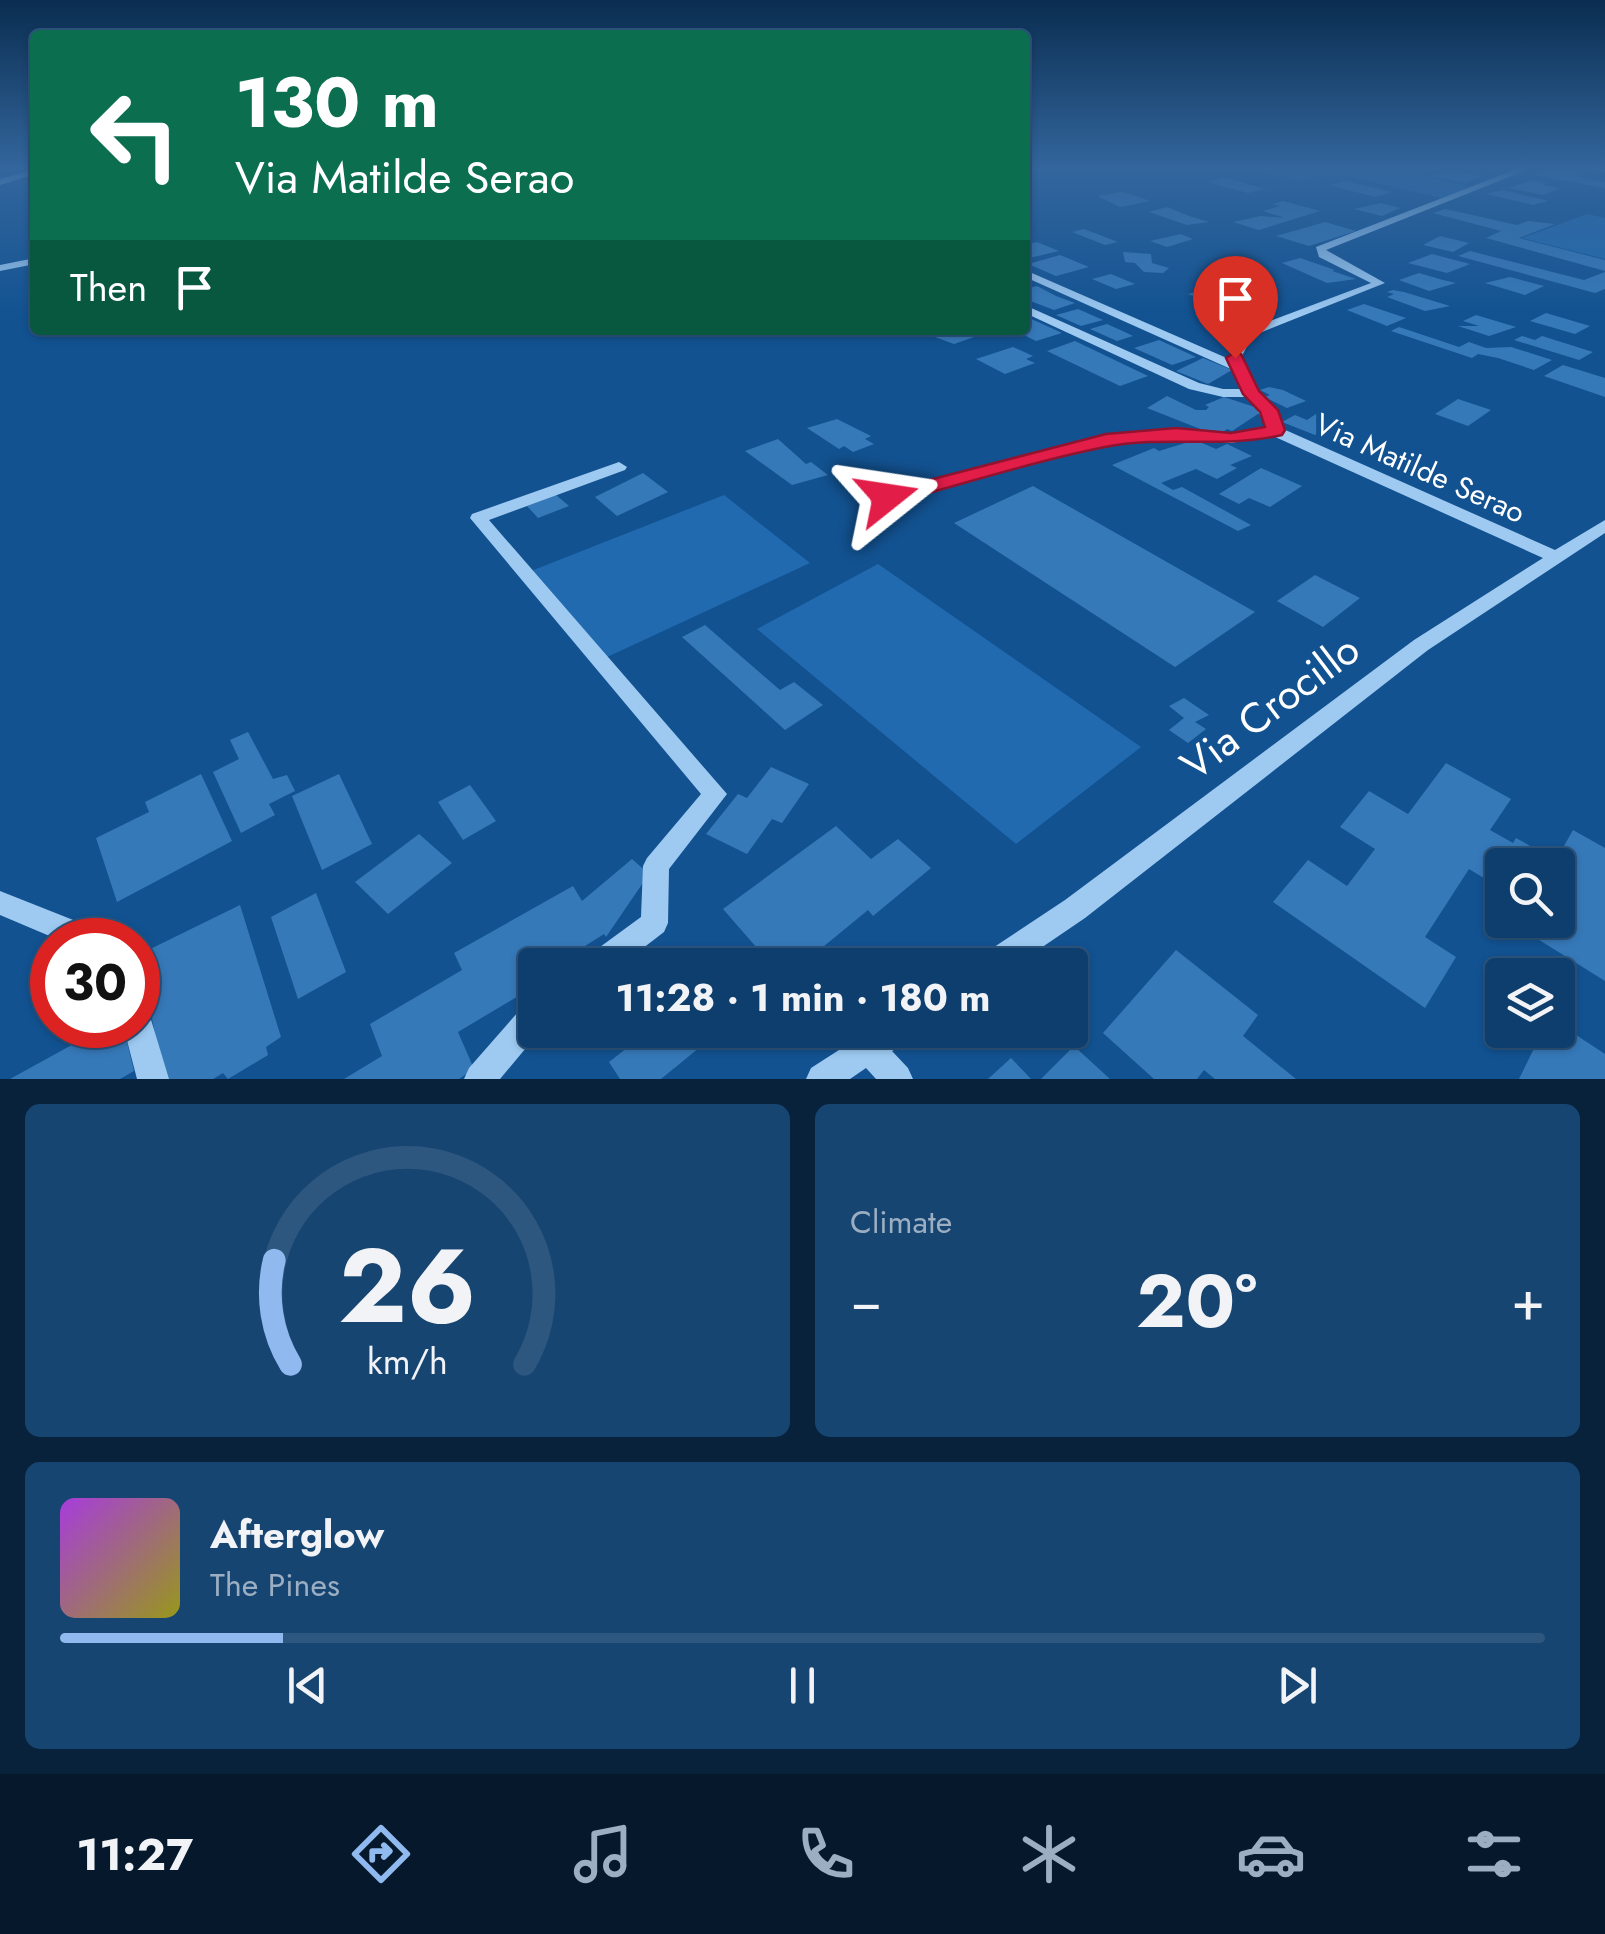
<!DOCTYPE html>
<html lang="en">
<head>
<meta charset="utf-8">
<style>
	:root { --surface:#0e3e6d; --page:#174572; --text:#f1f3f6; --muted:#9baec2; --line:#2e5780; --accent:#90b9f0 }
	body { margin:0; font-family:Jost,sans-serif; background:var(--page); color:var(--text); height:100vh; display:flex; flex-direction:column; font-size:38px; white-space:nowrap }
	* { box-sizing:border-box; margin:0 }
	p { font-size:32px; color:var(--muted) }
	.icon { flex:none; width:55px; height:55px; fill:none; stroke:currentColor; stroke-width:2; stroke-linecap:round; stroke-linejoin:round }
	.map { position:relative; height:1079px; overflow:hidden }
	.drawer { display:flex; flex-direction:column; gap:25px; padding:25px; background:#08223c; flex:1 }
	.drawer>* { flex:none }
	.top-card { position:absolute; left:30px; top:30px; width:1000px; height:305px; border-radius:10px; box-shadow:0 2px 8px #0004,0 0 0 2px var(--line); background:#0b6e4f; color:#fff; overflow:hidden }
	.tools { position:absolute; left:1485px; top:848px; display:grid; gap:20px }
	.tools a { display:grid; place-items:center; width:90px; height:90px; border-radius:10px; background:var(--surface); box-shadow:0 2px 8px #0004,0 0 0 2px var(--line); font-size:50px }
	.speed { position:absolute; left:30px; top:918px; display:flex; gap:20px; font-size:50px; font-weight:700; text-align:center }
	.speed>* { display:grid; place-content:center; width:130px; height:130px; border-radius:50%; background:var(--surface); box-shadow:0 2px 8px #0004,0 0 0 2px var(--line); line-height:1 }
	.speed .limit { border:15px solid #d22; background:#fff; color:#111 }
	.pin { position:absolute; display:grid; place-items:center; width:85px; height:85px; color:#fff; margin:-102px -42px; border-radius:50% 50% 50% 0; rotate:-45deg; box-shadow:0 0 10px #0007 }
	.pin .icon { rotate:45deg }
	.me { position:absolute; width:110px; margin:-55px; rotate:75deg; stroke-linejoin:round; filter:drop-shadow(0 0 8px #0008) }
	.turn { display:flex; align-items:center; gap:35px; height:210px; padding:0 40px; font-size:45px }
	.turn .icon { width:130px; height:130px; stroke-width:2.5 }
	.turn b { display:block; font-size:70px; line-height:85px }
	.then { display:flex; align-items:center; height:95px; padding:0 40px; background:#0003; gap:20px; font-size:38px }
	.big { font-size:75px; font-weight:700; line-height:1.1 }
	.drawer .widget { flex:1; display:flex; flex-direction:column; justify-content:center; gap:15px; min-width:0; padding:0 35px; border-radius:15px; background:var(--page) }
	.drawer .dial { align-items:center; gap:0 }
	.dial svg { height:260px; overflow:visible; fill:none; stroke:var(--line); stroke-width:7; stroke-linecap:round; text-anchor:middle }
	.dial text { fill:var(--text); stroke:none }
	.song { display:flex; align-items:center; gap:30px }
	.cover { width:120px; height:120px; border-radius:15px; background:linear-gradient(135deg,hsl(280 70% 55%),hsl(60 70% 35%)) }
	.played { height:10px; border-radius:5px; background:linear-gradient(90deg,var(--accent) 15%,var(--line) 15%) }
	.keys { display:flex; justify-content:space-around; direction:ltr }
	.heat { display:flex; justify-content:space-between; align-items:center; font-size:55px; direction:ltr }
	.drawer .tiles { flex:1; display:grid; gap:25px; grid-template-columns:1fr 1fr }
	.widget:last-child { grid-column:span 2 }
	.trip { position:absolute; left:518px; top:948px; width:570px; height:100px; border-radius:10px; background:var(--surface); box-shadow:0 2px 8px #0004,0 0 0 2px var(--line); font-weight:700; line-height:100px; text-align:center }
	.dock { display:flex; height:160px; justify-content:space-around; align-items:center; background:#06192c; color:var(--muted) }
	.dock .icon { width:70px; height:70px }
	.dock .active { color:var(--accent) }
	.dock b { font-size:45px; color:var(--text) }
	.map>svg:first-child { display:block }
	.green { fill:#216aaf }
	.building { fill:#3679b9 }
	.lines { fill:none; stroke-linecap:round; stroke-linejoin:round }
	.minor { fill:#9ecaf2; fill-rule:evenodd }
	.route { fill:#e11d48; stroke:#92132f; stroke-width:2.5 }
	.labels { text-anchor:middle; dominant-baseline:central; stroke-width:10; stroke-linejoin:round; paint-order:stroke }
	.far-street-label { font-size:30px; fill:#fff; stroke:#125291 }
	.near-street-label { font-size:42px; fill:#fff; stroke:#125291 }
</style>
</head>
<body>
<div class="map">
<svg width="1605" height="1079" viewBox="0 0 1605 1079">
	<rect width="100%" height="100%" fill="#125291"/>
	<path class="green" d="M1244,167H1439L1420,175L1472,187L1441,198L1336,173L1298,181Z
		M1587,214L1605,218V259L1522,238Z
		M724,495L810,563L605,658L531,571Z
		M878,564L1141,747L1016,844L757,629Z"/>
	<path class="building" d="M1551,167L1588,172L1575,176L1605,182V188L1534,175Z
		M1448,170L1482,176L1465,183L1431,176Z
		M1224,177L1265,189L1248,193L1207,182Z
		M1532,180L1547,183L1543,185L1560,188L1544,195L1509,188Z
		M1346,181L1391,192L1375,197L1329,185Z
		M1502,190L1549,201L1533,205L1486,194Z
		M1123,192L1133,195L1150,201L1120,207L1097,196Z
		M1283,201L1320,211L1259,230L1233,222L1261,216L1285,218L1263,211L1280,206L1272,204Z
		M1381,203L1400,208L1382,216L1354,209Z
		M1167,207L1189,216L1209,222L1187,225L1149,212Z
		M1445,209L1517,225L1528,221L1555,224L1519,238L1605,260V271L1486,238L1501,231L1433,213Z
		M1325,222L1356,231L1309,246L1276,236Z
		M1084,229L1118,242L1105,245L1072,232Z
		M1181,234L1193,239L1167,247L1150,241Z
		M1440,236L1469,243L1453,252L1423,245Z
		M1037,242L1059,251L1025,259V245Z
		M1470,251L1584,280L1605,272V289L1595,293L1458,256Z
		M1123,252L1151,254L1152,263L1169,268L1163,273L1144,272L1135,263L1125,262Z
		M1432,254L1470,264L1447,273L1408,263Z
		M1060,255L1089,267L1056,276L1028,264Z
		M1300,258L1335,270L1332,271L1356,279L1327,283L1282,263Z
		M1419,273L1443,280L1456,283L1429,291L1399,280Z
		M1111,274L1135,284L1116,289L1092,279Z
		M1208,275L1222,280L1232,278L1279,296H1246L1200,282L1205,280L1198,278Z
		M1510,277L1544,286L1525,295L1485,283Z
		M1037,286L1056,296L1075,303L1054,310L1025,299V289Z
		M1205,289L1246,305L1230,311L1188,294Z
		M1393,290L1404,292L1450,306L1425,311L1387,297L1394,294L1387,292Z
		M1364,304L1406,318L1387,326L1347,310Z
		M1078,309L1103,320L1081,326L1056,315Z
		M1546,313L1590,326L1575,334L1530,321Z
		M1476,315L1516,327L1489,336L1458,326H1479L1463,321Z
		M1025,316L1062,333L1036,341L1014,330H1025Z
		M1107,324L1127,333L1133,336L1117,341L1090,329Z
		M1399,327L1459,347L1469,342L1486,348L1511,347L1552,360L1534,370L1498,358L1478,354L1472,358L1391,331Z
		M916,330H964L977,336L954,344Z
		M1522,336L1535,340L1542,336L1593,352L1579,360L1514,340Z
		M1159,340L1196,357L1172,365L1134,348Z
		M1075,341L1148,376L1120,386L1047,351Z
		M1013,347L1033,356L1026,359L1035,363L1005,374L976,359Z
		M1203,358L1232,370L1208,384L1176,371Z
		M1563,365L1605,378V397L1544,376Z
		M1269,387L1283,390L1306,401L1287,408L1264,397L1270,395L1260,390Z
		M1167,396L1196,410H1206L1209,407L1205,405L1224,397L1264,410L1232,431L1227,429L1218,436L1147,408Z
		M1458,399L1491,410L1468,426L1435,414Z
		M1316,414L1334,421L1315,435L1282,422L1295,415L1307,420Z
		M837,419L871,436L865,439L874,444L853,452L844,446L839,449L807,428Z
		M778,439L806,464L811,462L828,475L792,485L745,451Z
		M1195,440L1216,449L1227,444L1252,456L1230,465L1237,468L1217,479L1196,469L1161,483L1173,490L1182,487L1251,525L1238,531L1112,465L1154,448L1159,451Z
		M1261,468L1302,486L1270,507L1249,498L1239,504L1219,494Z
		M643,473L668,492L617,516L595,497Z
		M1033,486L1255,612L1175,667L954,523Z
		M556,495L569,506L538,518L527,506Z
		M1315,575L1360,598L1323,627L1277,601Z
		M705,625L780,690L794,682L823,705L785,730L682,637Z
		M1184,698L1209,715L1195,722L1206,729L1188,743L1169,730L1184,718L1169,706Z
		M248,732L273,779L287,775L295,791L269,804L275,815L241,833L213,772L239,759L230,740Z
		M1446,763L1511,799L1490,830L1513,843L1516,838L1556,860L1573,830L1605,848V981L1515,925L1517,920H1558V865H1502V889L1469,869L1425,937L1456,957L1425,1008L1273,902L1308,860L1347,886L1375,849L1340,827L1369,791L1408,814Z
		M771,767L809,784L782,823L772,819L747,854L706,834L738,794L747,798Z
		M201,774L232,841L117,902L96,838L149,812L145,802Z
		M339,774L372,844L322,870L292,796Z
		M470,785L496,821L463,840L438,802Z
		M836,826L871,859L898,839L931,868L873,916L868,910L801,965H734L757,948L723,909Z
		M419,834L452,863L388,914L355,882Z
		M632,859L649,874L606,937L604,934L585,946L584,956L570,965H535V986L458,1032L474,1069L459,1079H344L382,1056L370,1024L462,970L454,953L573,886L582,901Z
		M316,893L346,972L298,999L271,917Z
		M240,905L281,1037L266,1047L268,1055L228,1079L223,1073L213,1079H165L138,955Z
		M1176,950L1258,1015L1243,1036L1296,1079H1215L1204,1070L1197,1079H1154L1103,1033Z
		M1558,1023L1605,1054V1079H1519L1543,1030H1558Z
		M108,1025H123L134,1071L120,1079H10Z
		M650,1030H721L661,1079H620L609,1062Z
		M1074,1046L1110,1079H1041Z
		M1011,1058L1031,1079H988Z"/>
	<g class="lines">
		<path class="minor" d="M1522,167H1534L1326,250L1385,283L1252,336L1241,358L1281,428L1555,550L1605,520V533L1428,650L1085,918L1016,965H978L982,955L1065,900L1414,640L1543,558L1273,436L1231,443L1176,438L1106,444L893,500H881L879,497L881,494L1106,436L1176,430L1231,435L1267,428L1250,397H1223L1189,389L1025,313V306L1029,307L1199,383L1223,389H1244L1233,370L1025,277V270L1229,359L1243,331L1371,283L1319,257L1316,247Z
			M1579,167L1605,169V173Z
			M35,169V174L0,185V179Z
			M35,258V264L0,271V265Z
			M619,462L627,467L625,470L489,520L727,794L669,869L668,923L664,932L621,965H585L589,955L641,917L643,866L647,858L701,794L470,518L472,514Z
			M0,891L101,931L105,940H59L0,915Z
			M535,999V1030H541L500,1079H464L469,1068L525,1004Z
			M138,1009L149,1013L169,1079H137L123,1025H138Z
			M870,1030H912L908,1041L892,1051L908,1068L913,1079H876L866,1068L850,1079H806L811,1068Z"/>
	</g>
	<linearGradient id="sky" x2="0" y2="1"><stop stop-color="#0a2d50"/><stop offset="0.53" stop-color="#33669d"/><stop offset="1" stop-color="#33669d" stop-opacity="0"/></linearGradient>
	<rect width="1605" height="318" fill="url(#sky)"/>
	<path class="route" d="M1235,352L1241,354L1259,391L1278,410L1285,430L1282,435C1222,449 1165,435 1105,447C1032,461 959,486 887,504L876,497L879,493L1106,434L1176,428L1231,433L1265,427L1260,412L1243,394L1226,358Z"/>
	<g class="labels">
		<g class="far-street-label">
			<text transform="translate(1420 468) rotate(24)">Via Matilde Serao</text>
		</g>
		<g class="near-street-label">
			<text transform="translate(1270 707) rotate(-37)">Via Crocillo</text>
		</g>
	</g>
</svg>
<div class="tools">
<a><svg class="icon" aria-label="search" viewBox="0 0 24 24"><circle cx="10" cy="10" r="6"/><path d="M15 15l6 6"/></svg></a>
<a><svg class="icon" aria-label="layers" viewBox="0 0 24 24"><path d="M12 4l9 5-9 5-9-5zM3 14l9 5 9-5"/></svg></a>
</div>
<div class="speed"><div class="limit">30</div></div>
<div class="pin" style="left:1235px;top:358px;background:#d93025"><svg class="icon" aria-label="arrive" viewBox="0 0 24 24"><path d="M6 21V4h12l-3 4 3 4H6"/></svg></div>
<svg class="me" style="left:887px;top:497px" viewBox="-20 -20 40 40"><path d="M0-17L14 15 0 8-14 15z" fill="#e11d48" stroke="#fff" stroke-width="4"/></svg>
<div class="trip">11:28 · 1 min · 180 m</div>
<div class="top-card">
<div class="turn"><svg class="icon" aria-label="left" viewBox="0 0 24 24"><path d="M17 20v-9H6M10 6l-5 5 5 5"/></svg><div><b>130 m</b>Via Matilde Serao</div></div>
<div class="then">Then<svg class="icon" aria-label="arrive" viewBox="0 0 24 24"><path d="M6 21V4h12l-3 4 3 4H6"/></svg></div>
</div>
</div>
<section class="drawer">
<div class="tiles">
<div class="widget dial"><svg viewBox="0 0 100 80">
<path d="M14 69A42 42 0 1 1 86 69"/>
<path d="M14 69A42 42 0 0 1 9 37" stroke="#90b9f0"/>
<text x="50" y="56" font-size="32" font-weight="700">26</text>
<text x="50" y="72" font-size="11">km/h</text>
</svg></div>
<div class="widget"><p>Climate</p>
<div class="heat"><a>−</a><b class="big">20°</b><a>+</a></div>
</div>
<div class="widget">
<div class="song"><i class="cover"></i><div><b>Afterglow</b><p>The Pines</p></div></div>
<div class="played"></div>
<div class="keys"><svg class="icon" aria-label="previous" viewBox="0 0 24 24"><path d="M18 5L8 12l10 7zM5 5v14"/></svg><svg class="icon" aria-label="pause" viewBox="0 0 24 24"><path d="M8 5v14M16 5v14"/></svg><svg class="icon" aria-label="next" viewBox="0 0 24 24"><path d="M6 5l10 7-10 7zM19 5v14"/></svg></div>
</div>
</div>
</section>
<nav class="dock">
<b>11:27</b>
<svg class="icon active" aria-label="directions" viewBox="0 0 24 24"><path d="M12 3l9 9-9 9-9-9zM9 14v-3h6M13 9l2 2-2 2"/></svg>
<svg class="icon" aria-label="music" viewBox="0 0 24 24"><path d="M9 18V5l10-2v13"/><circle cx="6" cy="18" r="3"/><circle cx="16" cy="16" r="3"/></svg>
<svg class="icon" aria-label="phone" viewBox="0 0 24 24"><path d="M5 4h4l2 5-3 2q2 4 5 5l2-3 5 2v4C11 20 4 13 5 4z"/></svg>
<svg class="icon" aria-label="climate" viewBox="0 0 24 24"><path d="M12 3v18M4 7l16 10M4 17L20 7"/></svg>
<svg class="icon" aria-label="car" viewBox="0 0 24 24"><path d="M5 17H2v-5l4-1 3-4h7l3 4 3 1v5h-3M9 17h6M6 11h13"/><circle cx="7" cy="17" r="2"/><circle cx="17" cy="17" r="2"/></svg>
<svg class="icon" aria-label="filters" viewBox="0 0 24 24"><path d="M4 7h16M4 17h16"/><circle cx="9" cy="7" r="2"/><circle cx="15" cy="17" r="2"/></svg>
</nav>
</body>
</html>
